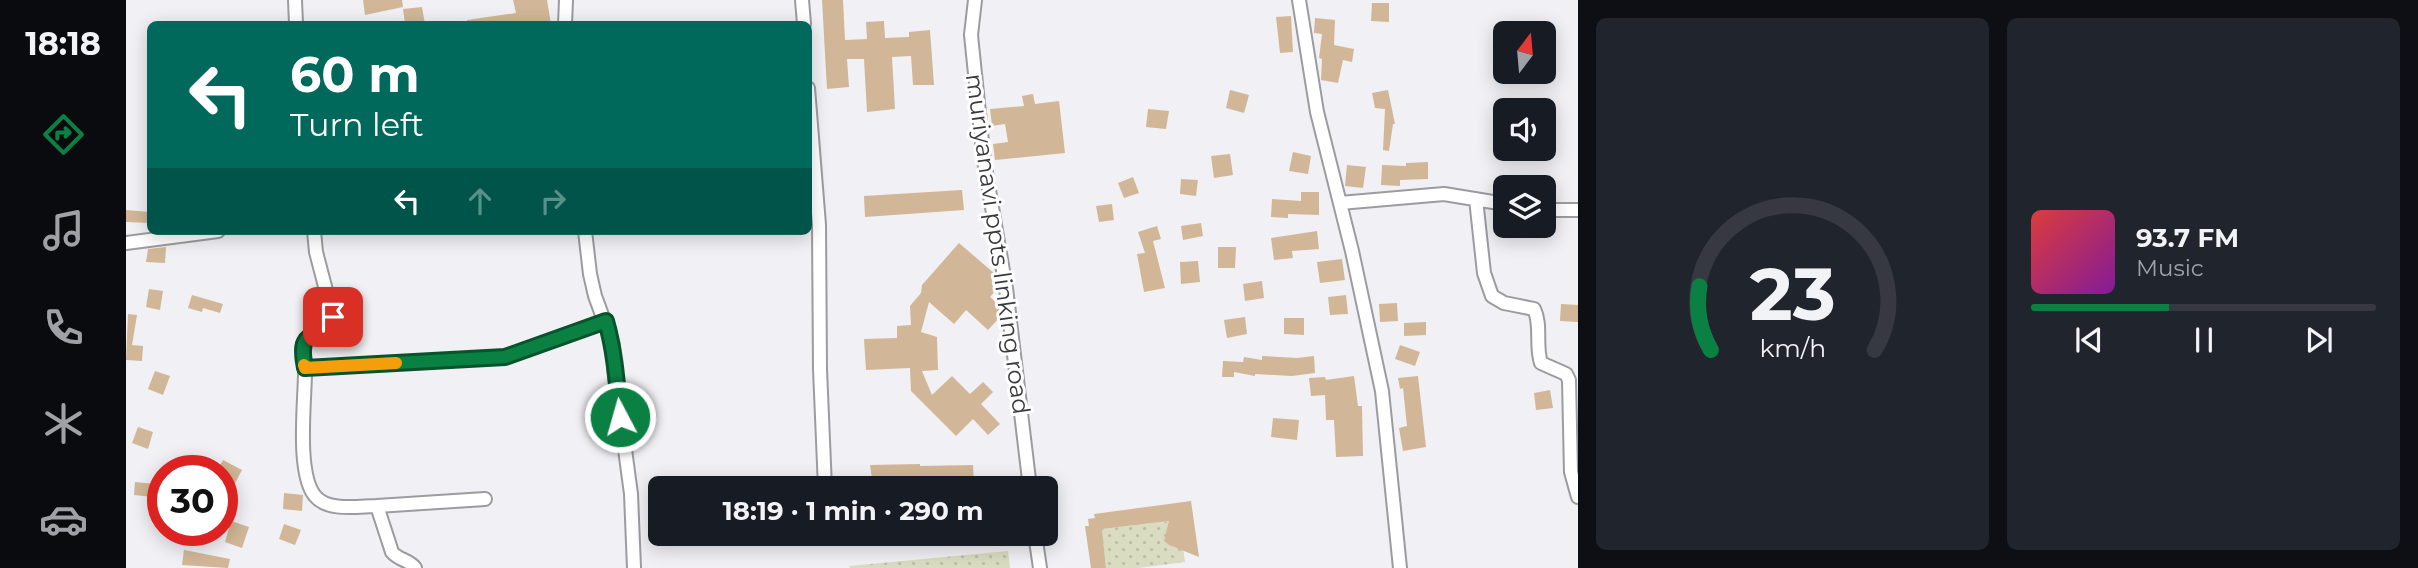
<!DOCTYPE html>
<html lang="en">
<head>
<meta charset="utf-8">
<style>
	:root { --surface:#171b24; --page:#20242c; --text:#f1f3f6; --muted:#9ea1a6; --line:#363941; --accent:#0b8043 }
	body { margin:0; font-family:Montserrat,sans-serif; background:var(--page); color:var(--text); height:100vh; display:flex; flex-direction:column; font-size:26px; white-space:nowrap }
	* { box-sizing:border-box; margin:0 }
	p { font-size:23px; color:var(--muted) }
	.icon { flex:none; width:38px; height:38px; fill:none; stroke:currentColor; stroke-width:2; stroke-linecap:round; stroke-linejoin:round }
	.map { position:relative; flex:1; overflow:hidden }
	.side { display:flex; flex-direction:column; gap:18px; padding:18px; background:#0d0f14; width:840px }
	.side>* { flex:none }
	.hud { position:absolute; left:21px; top:21px; width:665px; height:214px; border-radius:10px; box-shadow:0 4px 18px #0003; background:#00695c; color:#fff; overflow:hidden }
	.needle { width:46px; rotate:16deg }
	.buttons { position:absolute; left:1367px; top:21px; display:grid; gap:14px }
	.buttons a { display:grid; place-items:center; width:63px; height:63px; border-radius:10px; background:var(--surface); box-shadow:0 4px 18px #0003; font-size:35px }
	.speed { position:absolute; left:21px; top:455px; display:flex; gap:14px; font-size:35px; font-weight:700; text-align:center }
	.speed>* { display:grid; place-content:center; width:91px; height:91px; border-radius:50%; background:var(--surface); box-shadow:0 4px 18px #0003; line-height:1 }
	.speed .limit { border:10px solid #d22; background:#fff; color:#111 }
	.pin { position:absolute; display:grid; place-items:center; width:60px; height:60px; color:#fff; margin:-30px; border-radius:14px; box-shadow:0 4px 10px #0006 }
	.me { position:absolute; width:77px; margin:-38px; rotate:354deg; stroke-linejoin:round; filter:drop-shadow(0 0 5px #0008) }
	.turn { display:flex; align-items:center; gap:24px; height:147px; padding:0 28px; font-size:32px }
	.turn .icon { width:91px; height:91px; stroke-width:2.5 }
	.turn b { display:block; font-size:49px; line-height:60px }
	.lanes { display:flex; align-items:center; height:66px; padding:0 28px; background:#0003; justify-content:center; gap:35px; direction:ltr }
	.lanes .off { opacity:.35 }
	.side .widget { flex:1; display:flex; flex-direction:column; justify-content:center; gap:10px; min-width:0; padding:0 24px; border-radius:10px; background:var(--page) }
	.side .dial { align-items:center; gap:0 }
	.dial svg { height:182px; overflow:visible; fill:none; stroke:var(--line); stroke-width:7; stroke-linecap:round; text-anchor:middle }
	.dial text { fill:var(--text); stroke:none }
	.song { display:flex; align-items:center; gap:21px }
	.cover { width:84px; height:84px; border-radius:10px; background:linear-gradient(135deg,hsl(0 70% 55%),hsl(290 70% 35%)) }
	.played { height:7px; border-radius:4px; background:linear-gradient(90deg,var(--accent) 40%,var(--line) 40%) }
	.keys { display:flex; justify-content:space-around; direction:ltr }
	.side .tiles { flex:1; display:grid; gap:18px; grid-template-columns:repeat(2,1fr) }
	.trip { position:absolute; left:522px; top:476px; width:410px; height:70px; border-radius:10px; background:var(--surface); box-shadow:0 4px 18px #0003; font-weight:700; line-height:70px; text-align:center }
	main { display:flex; flex:1; min-height:0 }
	.menu { display:flex; flex-direction:column; width:126px; justify-content:space-around; align-items:center; background:#090b0e; color:var(--muted) }
	.menu .icon { width:49px; height:49px }
	.menu .selected { color:var(--accent) }
	.menu b { font-size:32px; color:var(--text) }
	.map>svg:first-child { display:block }
	.park { fill:url(#park-dots) }
	.building { fill:#d1b797 }
	.lines { fill:none; stroke-linecap:round; stroke-linejoin:round }
	.minor-casing { stroke:#9c9b9f; stroke-width:16 }
	.minor { stroke:#fff; stroke-width:12 }
	.route-casing { stroke:#07532c; stroke-width:18 }
	.route { stroke:#0b8043; stroke-width:12 }
	.slow { stroke:#f59e0b; stroke-width:12 }
	.labels { text-anchor:middle; dominant-baseline:central; stroke-width:6; stroke-linejoin:round; paint-order:stroke }
	.street-label { font-size:24px; fill:#3a393b; stroke:#fefeff }
</style>
</head>
<body>
<main>
<nav class="menu">
<b>18:18</b>
<svg class="icon selected" aria-label="directions" viewBox="0 0 24 24"><path d="M12 3l9 9-9 9-9-9zM9 14v-3h6M13 9l2 2-2 2"/></svg>
<svg class="icon" aria-label="music" viewBox="0 0 24 24"><path d="M9 18V5l10-2v13"/><circle cx="6" cy="18" r="3"/><circle cx="16" cy="16" r="3"/></svg>
<svg class="icon" aria-label="phone" viewBox="0 0 24 24"><path d="M5 4h4l2 5-3 2q2 4 5 5l2-3 5 2v4C11 20 4 13 5 4z"/></svg>
<svg class="icon" aria-label="climate" viewBox="0 0 24 24"><path d="M12 3v18M4 7l16 10M4 17L20 7"/></svg>
<svg class="icon" aria-label="car" viewBox="0 0 24 24"><path d="M5 17H2v-5l4-1 3-4h7l3 4 3 1v5h-3M9 17h6M6 11h13"/><circle cx="7" cy="17" r="2"/><circle cx="17" cy="17" r="2"/></svg>
</nav>
<div class="map">
<svg width="1452" height="568" viewBox="0 0 1452 568">
	<defs>
		<pattern id="park-dots" width="8" height="8" patternUnits="userSpaceOnUse" patternTransform="scale(1.75)"><rect width="8" height="8" fill="#d9dcc0"/><path d="M2 2h.1M6 6h.1" fill="none" stroke="#bbbea6" stroke-width="1.8" stroke-linecap="round"/></pattern>
	</defs>
	<rect width="100%" height="100%" fill="#f1f0f4"/>
	<path class="park" d="M1052,520L1038,541L1049,548L1057,547L1059,562L1012,568H980L976,529Z
		M882,551L884,568H724L723,566Z"/>
	<path class="building" d="M237,0H276L277,7L239,15Z
		M387,0H421L425,24H341V20L390,13Z
		M696,0H717L719,40L741,39L740,22L758,21L759,38L783,37V32L804,30L808,85H787L785,56L766,57L769,109L741,112L738,59H721L723,87L701,89Z
		M1246,3H1263V22L1245,21Z
		M296,7L299,24H279L277,9Z
		M1165,16L1167,52L1154,53L1150,17Z
		M1189,18L1209,20L1208,45L1228,49L1226,62L1217,60L1212,83L1195,80L1196,59L1193,58L1196,34L1188,33Z
		M1104,90L1123,95L1118,113L1100,108Z
		M1262,90L1269,124H1267L1263,151L1257,150L1259,109L1249,108L1246,93Z
		M907,94L909,104L933,101L939,153L869,160L867,144L882,142L879,124L866,126L864,109L898,106L896,96Z
		M1022,109L1043,111L1040,129L1020,127Z
		M1167,152L1185,156L1182,174L1163,171Z
		M1104,154L1107,175L1088,178L1085,156Z
		M1302,162V179L1274,180V186L1255,185L1256,165L1280,166V163Z
		M1221,165L1240,167L1237,188L1219,186Z
		M1007,177L1013,193L998,198L992,183Z
		M1055,179L1072,180L1070,196L1054,194Z
		M836,190L838,210L739,217L738,196Z
		M1175,192H1193V215L1162,214V218L1145,217L1146,199L1175,201Z
		M986,204L988,220L973,222L970,206Z
		M0,210L24,212V223L0,222Z
		M1075,223L1077,236L1057,240L1055,226Z
		M1031,226L1035,239L1027,241L1039,288L1018,292L1011,254L1019,253L1012,232Z
		M1191,231L1193,249L1166,251L1167,258L1148,260L1145,238Z
		M833,243L869,274L871,289L864,297L873,305L875,316L862,330L840,310L828,324L803,302L795,332L811,337L812,370L796,371L806,395L826,376L844,394L857,382L867,392L855,404L874,424L862,435L847,419L830,436L785,391L784,368L740,370L738,339L771,338V326L785,325L784,306L795,293L796,285Z
		M40,247L39,263L20,262L22,249Z
		M1092,247H1110L1109,268H1092Z
		M1216,259L1219,280L1194,283L1191,262Z
		M1072,261L1074,282L1055,284L1054,262Z
		M1136,281L1138,298L1119,301L1117,284Z
		M23,289L37,291L34,310L20,307Z
		M66,295L97,304L94,313L77,308L76,312L62,308Z
		M1220,295L1222,314L1204,315L1202,297Z
		M1271,303L1272,321L1254,322L1253,304Z
		M1435,304L1452,305V322L1434,321Z
		M2,314L11,315L6,345L17,346L16,361L0,360Z
		M1119,317L1121,334L1101,338L1098,320Z
		M1158,318H1178V335L1158,334Z
		M1300,322V335L1278,336V323Z
		M1274,345L1294,352L1289,366L1269,359Z
		M1136,356L1171,358L1188,356L1189,373L1166,376L1129,374V376L1108,372V377H1096L1097,361L1117,362L1118,357L1136,360Z
		M29,371L44,376L37,395L22,389Z
		M1228,376L1232,406H1236L1237,456L1210,457L1208,420H1200L1199,395L1185,396L1183,378L1199,377L1200,380Z
		M1292,376L1300,447L1277,451L1273,428L1281,426L1277,388L1274,389L1272,378Z
		M1424,390L1427,408L1410,410L1408,393Z
		M1147,418L1173,420L1171,440L1145,437Z
		M12,427L27,432L22,449L6,443Z
		M97,460L116,470L108,485L96,480V471H91Z
		M794,464V466L847,465L848,486L747,485L744,465Z
		M9,482L29,484L28,497L8,495Z
		M158,493L177,495L176,511L157,509Z
		M1065,501L1073,557L1043,545L1038,541L1043,521L976,529L980,568H965L959,526H963L962,519L969,518L968,514Z
		M105,521L123,527L116,548L99,542Z
		M158,524L175,530L169,545L153,539Z
		M58,550L104,559L102,568L56,565Z"/>
	<g class="lines">
		<g class="minor-casing">
			<path id="minor" d="M169,0L170,24
				M676,0L678,24
				M849,0L845,35L858,161L880,288L904,488
				M1173,0L1191,112L1226,251L1256,391L1274,568
				M439,24L440,0
				M682,88L693,225L694,369L699,488
				M1350,199L1358,273L1366,296L1378,303L1408,309C1416,325 1409,345 1415,363L1440,374L1443,380L1445,472L1452,497
				M1214,203L1318,194L1379,204
				M1418,210H1452
				M188,231L190,252L207,317C200,330 182,331 177,345C174,353 179,363 179,372C179,401 170,473 189,496C202,512 233,506 251,506L266,552C272,560 284,560 289,568
				M459,231L464,274L469,296L487,345L488,368L505,494L508,568
				M0,243L92,231
				M179,368L379,357L480,321
				M251,506L359,499
				M909,534L914,568"/>
		</g>
		<use href="#minor" class="minor"/>
	</g>
	<g class="lines">
		<g class="route-casing">
			<path id="route" d="M207,317C193,344 170,324 179,368L379,357L480,321C489,352 491,385 494,417"/>
		</g>
		<use href="#route" class="route"/>
		<path class="slow" d="M178,365L179,368L270,363"/>
	</g>
	<g class="labels">
		<g class="street-label">
			<text transform="translate(872 244) rotate(82)">muriyanavi ppts linking road</text>
		</g>
	</g>
</svg>
<div class="buttons">
<a><svg class="needle" viewBox="-14 -14 28 28"><path d="M0-13l5 13h-10z" fill="#e53935"/><path d="M0 13l5-13h-10z" fill="#9ea1a6"/></svg></a>
<a><svg class="icon" aria-label="sound" viewBox="0 0 24 24"><path d="M4 9h4l5-4v14l-5-4H4zM17 9q2 3 0 6"/></svg></a>
<a><svg class="icon" aria-label="layers" viewBox="0 0 24 24"><path d="M12 4l9 5-9 5-9-5zM3 14l9 5 9-5"/></svg></a>
</div>
<div class="speed"><div class="limit">30</div></div>
<div class="pin" style="left:207px;top:317px;background:#d93025"><svg class="icon" aria-label="arrive" viewBox="0 0 24 24"><path d="M6 21V4h12l-3 4 3 4H6"/></svg></div>
<svg class="me" style="left:494px;top:417px" viewBox="-20 -20 40 40"><circle r="17" fill="#0b8043" stroke="#fff" stroke-width="3"/><path d="M0-11L8 9 0 5-8 9z" fill="#fff"/></svg>
<div class="trip">18:19 · 1 min · 290 m</div>
<div class="hud">
<div class="turn"><svg class="icon" aria-label="left" viewBox="0 0 24 24"><path d="M17 20v-9H6M10 6l-5 5 5 5"/></svg><div><b>60 m</b>Turn left</div></div>
<div class="lanes"><svg class="icon" aria-label="left" viewBox="0 0 24 24"><path d="M17 20v-9H6M10 6l-5 5 5 5"/></svg><svg class="icon off" aria-label="ahead" viewBox="0 0 24 24"><path d="M12 20V5M6 11l6-6 6 6"/></svg><svg class="icon off" aria-label="right" viewBox="0 0 24 24"><path d="M7 20v-9h11M14 6l5 5-5 5"/></svg></div>
</div>
</div>
<section class="side">
<div class="tiles">
<div class="widget dial"><svg viewBox="0 0 100 80">
<path d="M14 69A42 42 0 1 1 86 69"/>
<path d="M14 69A42 42 0 0 1 9 41" stroke="#0b8043"/>
<text x="50" y="56" font-size="32" font-weight="700">23</text>
<text x="50" y="72" font-size="11">km/h</text>
</svg></div>
<div class="widget">
<div class="song"><i class="cover"></i><div><b>93.7 FM</b><p>Music</p></div></div>
<div class="played"></div>
<div class="keys"><svg class="icon" aria-label="previous" viewBox="0 0 24 24"><path d="M18 5L8 12l10 7zM5 5v14"/></svg><svg class="icon" aria-label="pause" viewBox="0 0 24 24"><path d="M8 5v14M16 5v14"/></svg><svg class="icon" aria-label="next" viewBox="0 0 24 24"><path d="M6 5l10 7-10 7zM19 5v14"/></svg></div>
</div>
</div>
</section>
</main>
</body>
</html>
